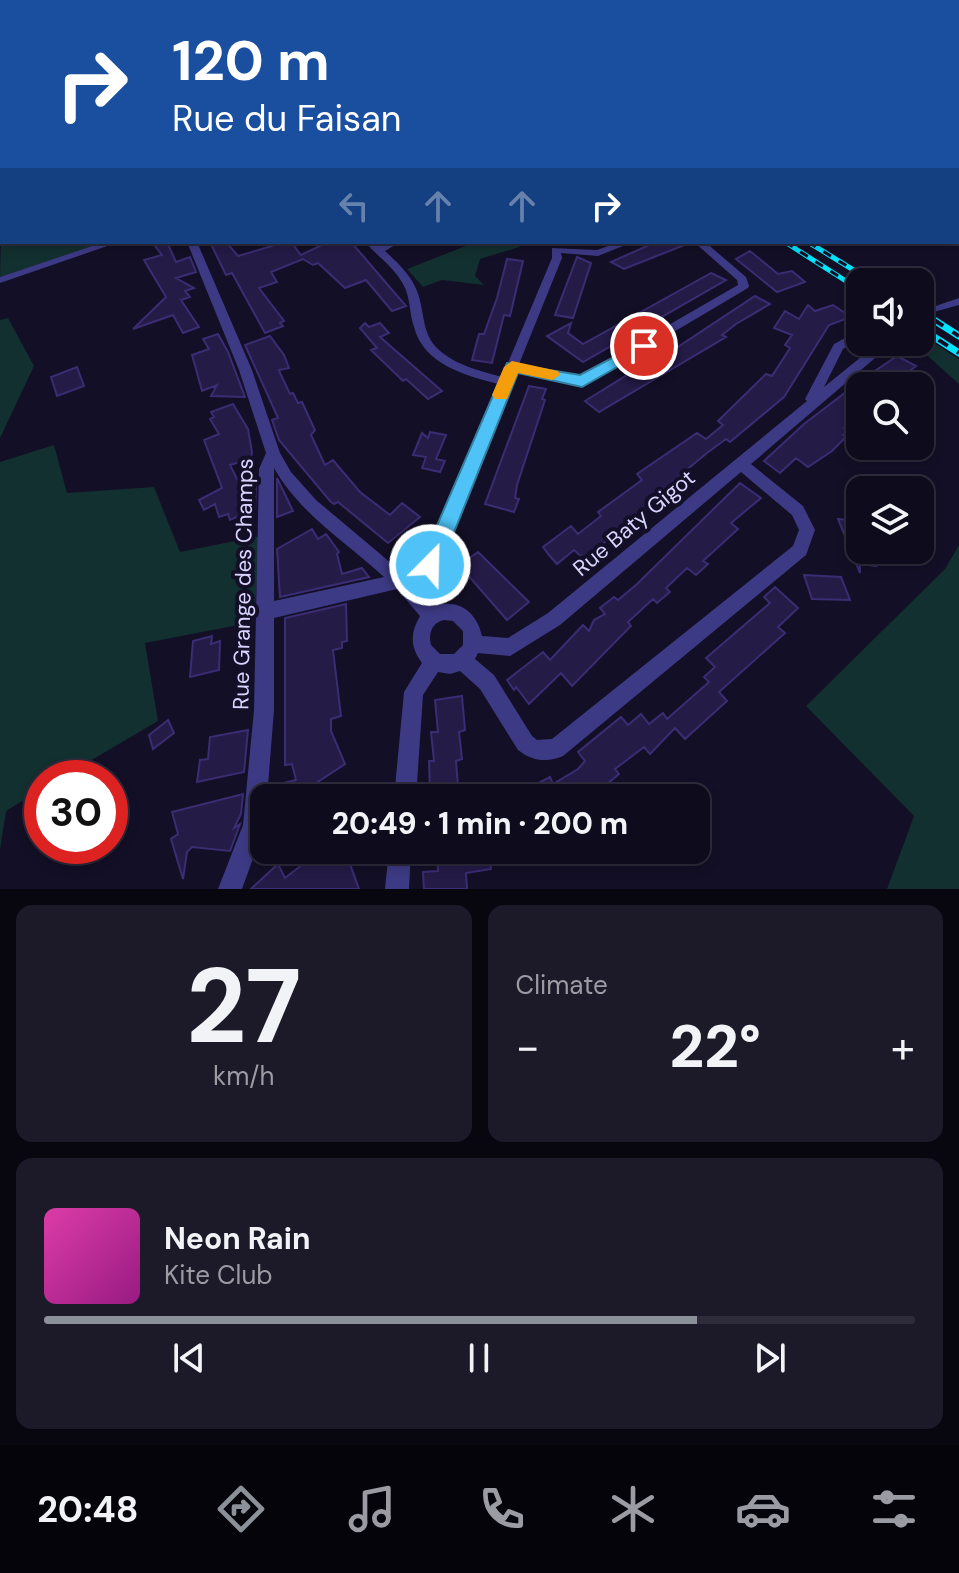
<!DOCTYPE html>
<html lang="en">
<head>
<meta charset="utf-8">
<style>
	:root { --surface:#0e0b1c; --page:#1c1929; --text:#f1f3f6; --muted:#9b9ba3; --line:#2e2b3b; --accent:#8c9099 }
	body { margin:0; font-family:"DM Sans",sans-serif; background:var(--page); color:var(--text); height:100vh; display:flex; flex-direction:column; font-size:30px; white-space:nowrap }
	* { box-sizing:border-box; margin:0 }
	p { font-size:26px; color:var(--muted) }
	.icon { flex:none; width:44px; height:44px; fill:none; stroke:currentColor; stroke-width:2; stroke-linecap:round; stroke-linejoin:round }
	.map { position:relative; height:889px; overflow:hidden }
	.sheet { display:flex; flex-direction:column; gap:16px; padding:16px; background:#08060f; flex:1 }
	.sheet>* { flex:none }
	.banner { position:absolute; left:0px; top:0px; width:960px; height:244px; box-shadow:0 4px 12px #0003,0 0 0 2px var(--line); background:#1a4fa0; color:#fff; overflow:hidden }
	.fabs { position:absolute; left:846px; top:268px; display:grid; gap:16px }
	.fabs a { display:grid; place-items:center; width:88px; height:88px; border-radius:16px; background:var(--surface); box-shadow:0 4px 12px #0003,0 0 0 2px var(--line); font-size:40px }
	.speed { position:absolute; left:24px; top:760px; display:flex; gap:16px; font-size:40px; font-weight:700; text-align:center }
	.speed>* { display:grid; place-content:center; width:104px; height:104px; border-radius:50%; background:var(--surface); box-shadow:0 4px 12px #0003,0 0 0 2px var(--line); line-height:1 }
	.speed .limit { border:12px solid #d22; background:#fff; color:#111 }
	.pin { position:absolute; display:grid; place-items:center; width:68px; height:68px; color:#fff; margin:-34px; border:4px solid #fff; border-radius:50%; box-shadow:0 2px 8px #0007 }
	.me { position:absolute; width:88px; margin:-44px; rotate:23deg; stroke-linejoin:round; filter:drop-shadow(0 0 6px #0008) }
	.turn { display:flex; align-items:center; gap:28px; height:168px; padding:0 40px; font-size:36px }
	.turn .icon { width:104px; height:104px; stroke-width:2.5 }
	.turn b { display:block; font-size:56px; line-height:68px }
	.lanes { display:flex; align-items:center; height:76px; padding:0 40px; background:#0003; justify-content:center; gap:40px; direction:ltr }
	.lanes .off { opacity:.35 }
	.big { font-size:60px; font-weight:800; line-height:1.1 }
	.sheet .widget { flex:1; display:flex; flex-direction:column; justify-content:center; gap:12px; min-width:0; padding:0 28px; border-radius:16px; background:var(--page) }
	.sheet .dial { align-items:center; gap:0 }
	.dial b { font-size:104px; line-height:1 }
	.song { display:flex; align-items:center; gap:24px }
	.cover { width:96px; height:96px; border-radius:12px; background:linear-gradient(135deg,hsl(320 70% 55%),hsl(310 70% 35%)) }
	.played { height:8px; border-radius:4px; background:linear-gradient(90deg,var(--accent) 75%,var(--line) 75%) }
	.keys { display:flex; justify-content:space-around; direction:ltr }
	.heat { display:flex; justify-content:space-between; align-items:center; font-size:44px; direction:ltr }
	.sheet .tiles { flex:1; display:grid; gap:16px; grid-template-columns:1fr 1fr }
	.widget:last-child { grid-column:span 2 }
	.trip { position:absolute; left:250px; top:784px; width:460px; height:80px; border-radius:16px; background:var(--surface); box-shadow:0 4px 12px #0003,0 0 0 2px var(--line); font-weight:800; line-height:80px; text-align:center }
	.tab-bar { display:flex; height:128px; justify-content:space-around; align-items:center; background:#06040b; color:var(--muted) }
	.tab-bar .icon { width:56px; height:56px }
	.tab-bar .selected { color:var(--accent) }
	.tab-bar b { font-size:36px; color:var(--text) }
	.map>svg:first-child { display:block }
	.green { fill:#12302f }
	.building { fill:#241b47; stroke:#3b2d73; stroke-width:2 }
	.lines { fill:none; stroke-linecap:round; stroke-linejoin:round }
	.street { fill:#3d3a85; fill-rule:evenodd }
	.rail-far1-casing { stroke:#00e5ff; stroke-width:5 }
	.rail-casing { stroke:#00e5ff; stroke-width:7 }
	.rail-far1 { stroke:#130f26; stroke-width:3; stroke-dasharray:9; stroke-linecap:butt }
	.rail { stroke:#130f26; stroke-width:4; stroke-dasharray:11; stroke-linecap:butt }
	.route { fill:#4fc3f7; stroke:#337fa1; stroke-width:2 }
	.slow { fill:#f59e0b }
	.labels { text-anchor:middle; dominant-baseline:central; stroke-width:8; stroke-linejoin:round; paint-order:stroke }
	.street-label { font-size:22px; fill:#d9d4ff; stroke:#130f26 }
</style>
</head>
<body>
<div class="map">
<svg width="959" height="889" viewBox="0 0 959 889">
	<rect width="100%" height="100%" fill="#130f26"/>
	<path class="green" d="M2,193V242H105L0,277Z
		M476,242H521L519,247L480,259L475,276L484,285L442,280L423,287L407,269Z
		M8,318L34,366L0,438V320Z
		M920,334L959,359V384L912,342H920Z
		M54,445L67,493L154,487L180,552L260,536L254,622L145,643L158,721L61,778H42V789L6,811L0,850V462Z
		M959,545V889H887L914,816L806,706L945,569Z"/>
	<path class="building" d="M152,242H167L176,262L190,257L196,272L176,278L194,288L185,291L190,297L181,300L199,327L183,333L173,315L133,329L166,297L144,260L162,255Z
		M210,242H226L238,256L272,246L269,242H291L301,255L328,242H351L406,306L392,311L366,280L345,288L318,263L313,265L303,259L271,272L277,282L259,288L284,321L280,323L283,326L265,333L232,273L226,275Z
		M656,242L687,244L624,269L611,262Z
		M750,251L778,274L792,271L805,282L777,292L736,259Z
		M577,257L591,263L573,318L555,315Z
		M507,259L523,261L510,316L504,315L492,363L472,360L479,334H484L497,298Z
		M711,273L726,280L583,362L547,336L571,323L568,333L583,344Z
		M755,296L770,304L736,324L722,335L726,337L599,412L585,401L640,367L661,358Z
		M808,305L815,311L833,305L851,317L829,325L784,397L730,442L726,439L707,453L649,501L653,504L584,559L574,550L557,564L549,555L543,547L571,526L578,534L601,516L598,512L642,480L637,474L697,433L706,439L723,425L718,421L766,374L772,376L790,348L785,345L792,335L774,328L785,311L799,319Z
		M365,323L369,327L380,323L389,333L380,337L442,391L428,399L406,379L403,381L371,350L377,348L360,328Z
		M218,334L228,352L245,397L211,396L217,385L202,391L192,355L209,349L203,339Z
		M270,336L284,355L289,368L279,370L280,373L290,394L293,393L298,403L302,402L315,430L311,435L325,465L333,460L360,492L390,515L402,503L420,517L388,543L338,502L334,504L330,501L279,440L272,420L278,418L245,345Z
		M897,356L916,366L891,386H853Z
		M77,367L84,386L57,396L51,377Z
		M529,386L546,389L542,399L545,400L517,485L515,498L519,499L514,512L485,504Z
		M846,392L860,401V416L844,428L849,431L843,435L846,437L832,451L808,467L796,458L780,473L764,461L804,424Z
		M233,404L248,429L252,452L251,459L230,465L243,491L256,485L255,509L230,520L228,514L219,517L215,504L204,510L199,500L222,488L204,440L219,434L210,419L214,417L211,412Z
		M430,432L446,435L436,459L445,461L440,472L422,468L426,457L413,455L422,433L428,438Z
		M277,478L293,511L277,517Z
		M740,483L761,498L731,523L738,529L703,561L708,564L696,575L687,568L666,588L670,592L657,603L653,599L628,622L631,626L572,686L561,673L529,704L516,687L514,690L507,680L543,652L550,660L583,625L589,631L594,620L605,614L600,608L614,597L618,600L637,584Z
		M838,519L860,521V550H869L876,566L860,564V573Z
		M312,529L318,539L326,534L339,552L337,554L342,574L362,568L369,577L280,597L277,549Z
		M478,552L529,602L507,620L459,565Z
		M804,575L841,577L850,600L812,599Z
		M775,587L798,608L778,627L785,633L719,692L727,701L685,739L675,728L650,754L644,747L623,763L615,769L619,774L590,798H511L550,777L553,784L578,769L585,761L578,752L621,717L628,725L641,714L649,724L663,713L667,719L709,682L704,677L715,667L706,658L770,603L764,597Z
		M346,604L347,641L342,642V648L333,650L341,716L331,719V731L345,764L293,798H277L272,786L296,780L292,764L285,765V618Z
		M212,636L211,644L220,641L219,670L190,677L193,641Z
		M462,696L465,730L459,732L462,759L456,761L459,798H444L443,790L430,791L429,761H434L431,732H438L435,700Z
		M168,720L174,733L153,749L149,735Z
		M248,730L244,772L197,782L200,760L208,759L210,737Z
		M243,794L241,814L234,828L240,824L230,851L192,847L187,852L183,879L171,839L178,834L172,812Z
		M321,850H345L359,889H251L278,864L285,878Z
		M437,850H487L491,869L466,873L467,889H424L423,872L438,871Z"/>
	<g class="lines">
		<path class="street" d="M0,171H2V176H0Z
			M104,242H119L0,283V277Z
			M187,242H197L252,370L280,453L291,472L316,500L410,579L424,560L498,384C465,375 424,365 414,327C409,313 411,298 403,284C394,267 377,256 365,242H376L380,246L388,242H400L385,251C398,263 411,275 417,291C425,311 421,333 438,349C455,365 480,371 502,377L552,258V248L597,250L619,242H633L598,256L561,253L562,258L519,364L580,376L738,285L737,280L694,242H705L746,277L749,286L748,288L586,384L582,385L516,372L438,565L422,591L434,606C458,598 477,612 482,636L508,638L548,613L807,401L805,399L834,344L860,330V339L843,349L824,387L866,353L869,342H881L875,358L751,464L803,506L815,530L806,555L563,756C547,763 532,761 518,750L480,689L460,671L450,674L438,672L423,695L416,798H394L404,692L422,663C410,647 410,633 420,616L397,589L274,618V710L267,798H264V828L242,889H218L243,825L254,710L259,469L266,453L239,370ZM274,468C300,514 346,542 384,577L274,601ZM741,472L792,515L799,530L793,546L552,739L537,740L532,736L494,675L475,659L478,653L510,656L560,625ZM444,620L453,621L463,631V645L454,654H440L431,645C428,633 432,623 444,620Z
			M959,298V305L930,313L924,310Z
			M389,850H411L409,889H385Z"/>
		<g class="rail-far1-casing">
			<path id="rail-far1" d="M785,242L860,290
				M808,242L873,282
				M920,311L938,322"/>
		</g>
		<g class="rail-casing">
			<path id="rail" d="M934,320L959,336
				M920,328L959,353"/>
		</g>
		<use href="#rail-far1" class="rail-far1"/>
		<use href="#rail" class="rail"/>
	</g>
	<linearGradient id="sky" x2="0" y2="1"><stop stop-color="#0a0815"/><stop offset="0.49" stop-color="#333752"/><stop offset="1" stop-color="#333752" stop-opacity="0"/></linearGradient>
	<rect width="959" height="244" fill="url(#sky)"/>
	<path class="route" d="M644,341L649,342V349L582,387L518,373L438,572L430,574L423,572L420,565L507,363L580,375Z"/>
	<path class="slow" d="M512,361L558,371L560,375L552,380L518,373L507,399H495L492,395L504,367Z"/>
	<g class="labels">
		<g class="street-label">
			<text transform="translate(634 523) rotate(-40)">Rue Baty Gigot</text>
			<text transform="translate(243 584) rotate(-89)">Rue Grange des Champs</text>
		</g>
	</g>
</svg>
<div class="fabs">
<a><svg class="icon" aria-label="sound" viewBox="0 0 24 24"><path d="M4 9h4l5-4v14l-5-4H4zM17 9q2 3 0 6"/></svg></a>
<a><svg class="icon" aria-label="search" viewBox="0 0 24 24"><circle cx="10" cy="10" r="6"/><path d="M15 15l6 6"/></svg></a>
<a><svg class="icon" aria-label="layers" viewBox="0 0 24 24"><path d="M12 4l9 5-9 5-9-5zM3 14l9 5 9-5"/></svg></a>
</div>
<div class="speed"><div class="limit">30</div></div>
<div class="pin" style="left:644px;top:346px;background:#d93025"><svg class="icon" aria-label="arrive" viewBox="0 0 24 24"><path d="M6 21V4h12l-3 4 3 4H6"/></svg></div>
<svg class="me" style="left:430px;top:565px" viewBox="-20 -20 40 40"><circle r="17" fill="#4fc3f7" stroke="#fff" stroke-width="3"/><path d="M0-11L8 9 0 5-8 9z" fill="#fff"/></svg>
<div class="trip">20:49 · 1 min · 200 m</div>
<div class="banner">
<div class="turn"><svg class="icon" aria-label="right" viewBox="0 0 24 24"><path d="M7 20v-9h11M14 6l5 5-5 5"/></svg><div><b>120 m</b>Rue du Faisan</div></div>
<div class="lanes"><svg class="icon off" aria-label="left" viewBox="0 0 24 24"><path d="M17 20v-9H6M10 6l-5 5 5 5"/></svg><svg class="icon off" aria-label="ahead" viewBox="0 0 24 24"><path d="M12 20V5M6 11l6-6 6 6"/></svg><svg class="icon off" aria-label="ahead" viewBox="0 0 24 24"><path d="M12 20V5M6 11l6-6 6 6"/></svg><svg class="icon" aria-label="right" viewBox="0 0 24 24"><path d="M7 20v-9h11M14 6l5 5-5 5"/></svg></div>
</div>
</div>
<section class="sheet">
<div class="tiles">
<div class="widget dial"><b>27</b><p>km/h</p></div>
<div class="widget"><p>Climate</p>
<div class="heat"><a>−</a><b class="big">22°</b><a>+</a></div>
</div>
<div class="widget">
<div class="song"><i class="cover"></i><div><b>Neon Rain</b><p>Kite Club</p></div></div>
<div class="played"></div>
<div class="keys"><svg class="icon" aria-label="previous" viewBox="0 0 24 24"><path d="M18 5L8 12l10 7zM5 5v14"/></svg><svg class="icon" aria-label="pause" viewBox="0 0 24 24"><path d="M8 5v14M16 5v14"/></svg><svg class="icon" aria-label="next" viewBox="0 0 24 24"><path d="M6 5l10 7-10 7zM19 5v14"/></svg></div>
</div>
</div>
</section>
<nav class="tab-bar">
<b>20:48</b>
<svg class="icon selected" aria-label="directions" viewBox="0 0 24 24"><path d="M12 3l9 9-9 9-9-9zM9 14v-3h6M13 9l2 2-2 2"/></svg>
<svg class="icon" aria-label="music" viewBox="0 0 24 24"><path d="M9 18V5l10-2v13"/><circle cx="6" cy="18" r="3"/><circle cx="16" cy="16" r="3"/></svg>
<svg class="icon" aria-label="phone" viewBox="0 0 24 24"><path d="M5 4h4l2 5-3 2q2 4 5 5l2-3 5 2v4C11 20 4 13 5 4z"/></svg>
<svg class="icon" aria-label="climate" viewBox="0 0 24 24"><path d="M12 3v18M4 7l16 10M4 17L20 7"/></svg>
<svg class="icon" aria-label="car" viewBox="0 0 24 24"><path d="M5 17H2v-5l4-1 3-4h7l3 4 3 1v5h-3M9 17h6M6 11h13"/><circle cx="7" cy="17" r="2"/><circle cx="17" cy="17" r="2"/></svg>
<svg class="icon" aria-label="filters" viewBox="0 0 24 24"><path d="M4 7h16M4 17h16"/><circle cx="9" cy="7" r="2"/><circle cx="15" cy="17" r="2"/></svg>
</nav>
</body>
</html>
